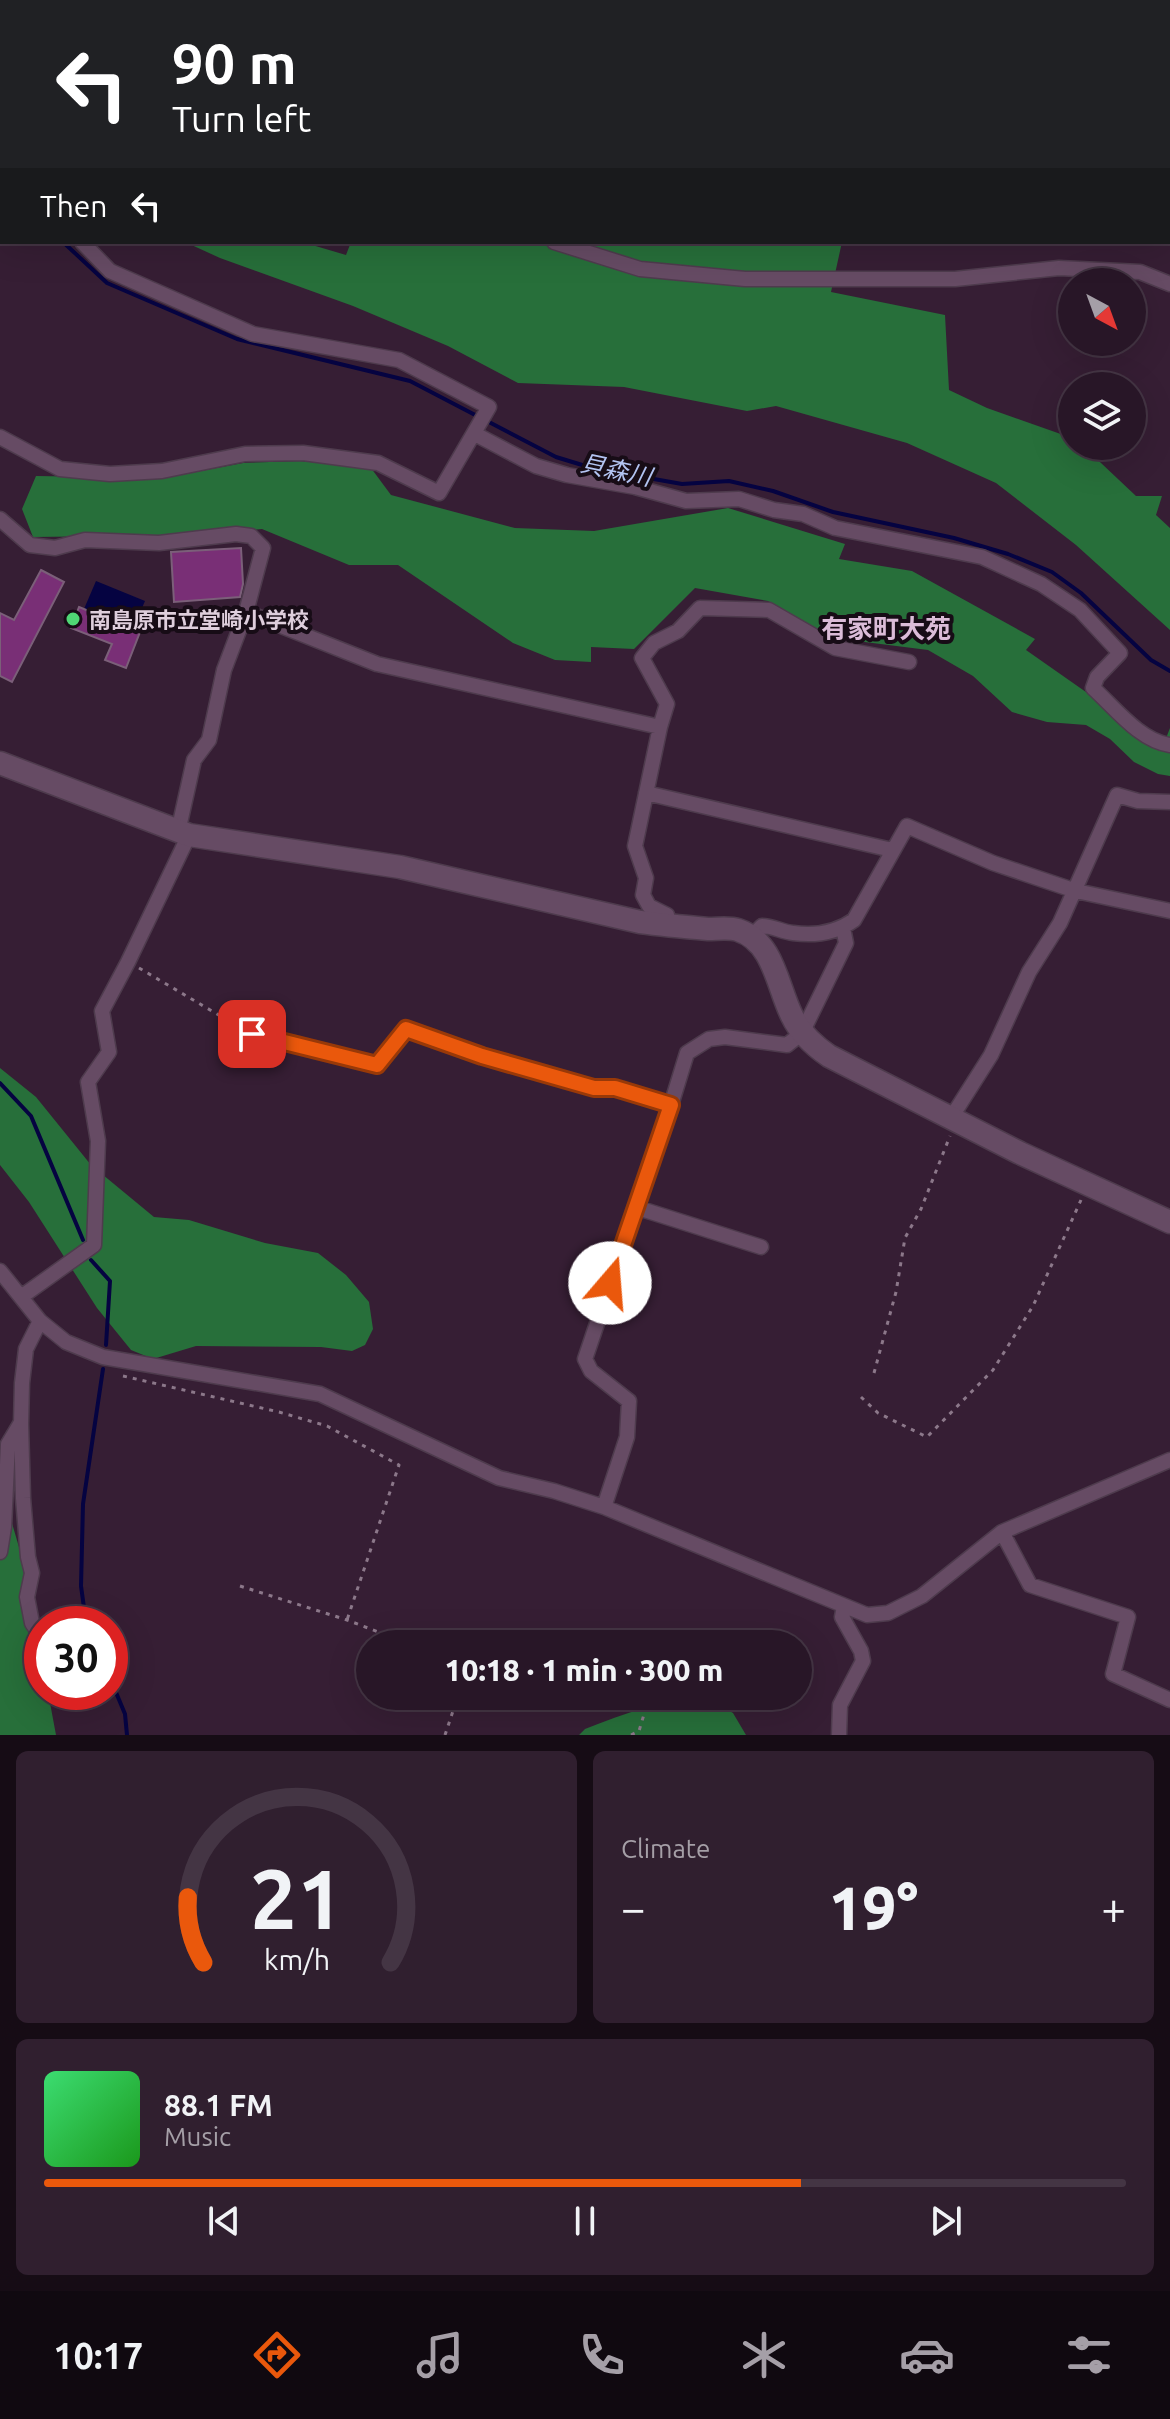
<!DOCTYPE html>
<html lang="en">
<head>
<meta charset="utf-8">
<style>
	:root { --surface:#281627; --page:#301f2f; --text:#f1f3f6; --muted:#a59fa7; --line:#443544; --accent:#ea580c }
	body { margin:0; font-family:Ubuntu,"Noto Sans JP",sans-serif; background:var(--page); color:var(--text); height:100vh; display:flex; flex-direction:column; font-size:30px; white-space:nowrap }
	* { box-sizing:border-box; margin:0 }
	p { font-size:26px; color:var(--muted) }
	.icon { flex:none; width:44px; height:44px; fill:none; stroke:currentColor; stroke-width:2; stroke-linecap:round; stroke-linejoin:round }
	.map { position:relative; height:1735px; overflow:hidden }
	.panel { display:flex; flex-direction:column; gap:16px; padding:16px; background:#160c15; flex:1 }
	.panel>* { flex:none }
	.hud { position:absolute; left:0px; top:0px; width:1170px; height:244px; box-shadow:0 8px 32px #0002,0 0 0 2px var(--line); background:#202124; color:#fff; overflow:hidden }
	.needle { width:52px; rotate:139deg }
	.tools { position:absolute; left:1058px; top:268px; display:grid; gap:16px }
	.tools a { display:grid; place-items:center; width:88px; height:88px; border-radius:50%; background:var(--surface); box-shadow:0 8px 32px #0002,0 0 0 2px var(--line); font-size:40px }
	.speed { position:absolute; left:24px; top:1606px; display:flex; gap:16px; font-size:40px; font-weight:700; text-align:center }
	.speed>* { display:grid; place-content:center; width:104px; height:104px; border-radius:50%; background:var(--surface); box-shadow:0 8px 32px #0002,0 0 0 2px var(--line); line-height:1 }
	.speed .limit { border:12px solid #d22; background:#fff; color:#111 }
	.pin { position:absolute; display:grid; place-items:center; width:68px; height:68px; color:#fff; margin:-34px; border-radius:16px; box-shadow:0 4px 12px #0006 }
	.me { position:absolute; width:88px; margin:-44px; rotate:18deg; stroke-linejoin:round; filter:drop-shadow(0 0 6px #0008) }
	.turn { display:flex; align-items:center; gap:28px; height:168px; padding:0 40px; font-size:36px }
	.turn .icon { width:104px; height:104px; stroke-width:2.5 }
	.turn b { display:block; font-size:56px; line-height:68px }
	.then { display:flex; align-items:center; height:76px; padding:0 40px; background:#0003; gap:16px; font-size:30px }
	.big { font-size:60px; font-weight:800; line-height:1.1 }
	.panel .tile { flex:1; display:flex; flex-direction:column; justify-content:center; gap:12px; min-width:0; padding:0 28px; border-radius:12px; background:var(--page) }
	.panel .dial { align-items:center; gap:0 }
	.dial svg { height:208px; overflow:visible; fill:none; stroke:var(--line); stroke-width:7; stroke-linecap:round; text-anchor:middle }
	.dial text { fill:var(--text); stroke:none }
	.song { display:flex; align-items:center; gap:24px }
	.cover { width:96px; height:96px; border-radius:12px; background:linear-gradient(135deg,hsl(140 70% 55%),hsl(120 70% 35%)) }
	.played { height:8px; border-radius:4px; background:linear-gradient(90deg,var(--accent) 70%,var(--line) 70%) }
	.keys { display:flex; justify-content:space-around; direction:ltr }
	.heat { display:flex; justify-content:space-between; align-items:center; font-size:44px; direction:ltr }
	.panel .tiles { flex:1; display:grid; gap:16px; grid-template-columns:1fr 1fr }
	.tile:last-child { grid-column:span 2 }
	.trip { position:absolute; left:356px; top:1630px; width:456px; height:80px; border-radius:40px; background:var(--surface); box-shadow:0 8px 32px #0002,0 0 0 2px var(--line); font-weight:800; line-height:80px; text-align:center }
	.tabs { display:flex; height:128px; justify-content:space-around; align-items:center; background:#100910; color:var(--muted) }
	.tabs .icon { width:56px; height:56px }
	.tabs .current { color:var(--accent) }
	.tabs b { font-size:36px; color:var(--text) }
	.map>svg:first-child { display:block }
	.forest { fill:#276f3a }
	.water { fill:#050341 }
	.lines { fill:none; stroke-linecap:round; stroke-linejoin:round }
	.stream { stroke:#050341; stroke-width:4 }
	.building { fill:#792f76; stroke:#7b5f79; stroke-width:2 }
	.street-casing { stroke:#4e3b4d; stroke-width:17 }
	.secondary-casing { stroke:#4e3b4d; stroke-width:25 }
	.path { stroke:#8c788a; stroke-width:3; stroke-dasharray:4 6; stroke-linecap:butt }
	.street { stroke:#664b64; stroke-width:14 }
	.secondary { stroke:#664b64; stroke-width:22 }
	.route-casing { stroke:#983908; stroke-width:20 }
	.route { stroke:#ea580c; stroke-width:14 }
	.poi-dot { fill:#4fd675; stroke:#170c16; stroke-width:3 }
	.labels { text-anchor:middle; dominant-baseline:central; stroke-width:8; stroke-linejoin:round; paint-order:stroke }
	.poi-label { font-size:22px; font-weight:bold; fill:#decedc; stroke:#170c16; text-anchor:start }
	.water-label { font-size:24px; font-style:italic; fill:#b3c4f2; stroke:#170c16 }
	.quarter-label { font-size:26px; font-weight:bold; fill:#dbbcd8; stroke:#170c16 }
</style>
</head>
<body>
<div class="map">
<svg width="1170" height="1735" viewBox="0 0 1170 1735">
	<rect width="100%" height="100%" fill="#361e34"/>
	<path class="forest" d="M185,242H302L346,255L351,242H518L520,244L522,242H842L831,292L945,315L949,390L987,408L1072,438V446H1083L1136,496H1162L1156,515L1170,528V630L1076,545L996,483L907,443L776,406L747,411L624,387L518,383L448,346L353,306L220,258Z
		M300,461L371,468L391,495L515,528L594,531L728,508L845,544L839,559L912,571L1035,639L1026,650L1163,746L1170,728V776L1158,774L1134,762L1110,739L1086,725L1047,722L1012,712L973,676L928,650L833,638L768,601L695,588L634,649L591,647V662L555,660L513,643L398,565H349L262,529L204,535L33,537L22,509L36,476L164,478L243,463Z
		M0,1068L36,1097L91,1165L154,1217L189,1220L265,1243L318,1253L346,1275L369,1302L373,1329L365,1345L352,1351L321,1347L196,1346L153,1359L131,1350L97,1308L29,1202L0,1165Z
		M0,1482L37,1609L42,1648V1692H48L56,1735H0Z
		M705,1697L733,1713L746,1735H579L585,1729C625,1713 662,1700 705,1697Z"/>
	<path class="water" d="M96,581L145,601L133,629L84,609Z"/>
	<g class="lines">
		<path class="stream" d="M297,0L301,2
			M1168,145L1170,146
			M0,178L2,180
			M63,242L107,283L237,339L410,381L479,417
			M487,421L556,457L592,468L682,484L729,481L773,491L833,512L954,538L1008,554L1052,572L1081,593L1151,660L1170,671
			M0,1083L31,1116L83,1240
			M91,1260L110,1281L106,1345
			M90,1624L85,1615L81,1586L83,1504L103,1369
			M110,1678L125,1714L127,1735"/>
	</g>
	<path class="building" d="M241,548L243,584L240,597L174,602L171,552Z
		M41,570L64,582L12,682L0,676V613L14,620Z
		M79,607L140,632L126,668L105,660L112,644L71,628Z"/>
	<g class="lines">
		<g class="street-casing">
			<path id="street" d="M0,26H2
				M0,170L2,171
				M554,242L640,269L745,279H955L1059,268L1140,272L1170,284
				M475,434L536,466L567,475L635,487L686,501L739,499L774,510L803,514L835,528L982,557L1041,584L1080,610L1120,653L1097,677L1093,688C1115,708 1140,741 1170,745
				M0,437L60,469L110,474L162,471L245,454L303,453L378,463L439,493L489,407L399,360L253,334L110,271L82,242
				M0,519L30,545L55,548L85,540L159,543L236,534L251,536L263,548L246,612L224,670L209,740L194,760L178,832
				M246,612L377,664L660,727L635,846L646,878L643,895L649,906L667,915L668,926
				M660,727L667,704L642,658L654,643L678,631L700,608L769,610L835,648L909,662
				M646,793L892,850
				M752,936L762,926C773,926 782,932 793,933C815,936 836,933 854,920L907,826L993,863L1076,891L1170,911
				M252,1034L377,1065L406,1029L482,1056L594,1088H615L671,1105L687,1053L709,1039L725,1037L787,1045L802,1033L846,943L843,928
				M951,1118L991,1055L1029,972L1060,923L1117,795L1138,801L1170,802
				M635,1207L761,1247
				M0,1271L40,1321L66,1342L103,1357L320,1394L499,1478L554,1491L604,1507L867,1615L888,1613L922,1596L1002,1532L1170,1460
				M21,1297L94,1245L98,1141L88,1082L109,1052L102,1011L128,962L189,835
				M40,1321L26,1349L22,1383L21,1424L23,1498L28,1557L32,1573L27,1597L32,1623L42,1638
				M604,1507L627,1437L629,1401L591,1371L585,1359L671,1105
				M1002,1532L1030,1585L1128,1617L1113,1674L1170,1700
				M0,1552L4,1527L8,1444L20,1424
				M839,1735L840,1705L863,1661L861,1651L842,1617L844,1606"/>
		</g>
		<g class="secondary-casing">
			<path id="secondary" d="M0,763L189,835L400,867L640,922C663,925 685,927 708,929C718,929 729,927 738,930C774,942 777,986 792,1016C800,1033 813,1045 829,1056L1020,1153L1170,1222"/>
		</g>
		<path class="path" d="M273,0L278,2
			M1168,153H1170
			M139,968L239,1027
			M874,1373L896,1292L905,1238L921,1209L950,1136
			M123,1376L279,1412L327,1426L399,1465L347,1620
			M861,1397L878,1413L927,1437L993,1370L1033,1306L1081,1200
			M240,1586L347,1620L410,1644
			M445,1735L458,1696
			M631,1735L639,1731L648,1701L638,1696"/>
		<use href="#street" class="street"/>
		<use href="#secondary" class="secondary"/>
	</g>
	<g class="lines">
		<g class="route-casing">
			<path id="route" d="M252,1034L377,1065L406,1029L482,1056L594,1088H615L671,1105L610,1283"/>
		</g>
		<use href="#route" class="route"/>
	</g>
	<circle class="poi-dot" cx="73" cy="619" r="8"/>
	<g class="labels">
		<g class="poi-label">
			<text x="89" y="619">南島原市立堂崎小学校</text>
		</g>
		<g class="water-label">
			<text transform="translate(616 470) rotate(12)">貝森川</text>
		</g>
		<g class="quarter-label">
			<text x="886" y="628">有家町大苑</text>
		</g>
	</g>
</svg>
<div class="tools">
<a><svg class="needle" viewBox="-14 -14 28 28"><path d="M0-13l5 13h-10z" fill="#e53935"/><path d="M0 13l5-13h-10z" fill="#a59fa7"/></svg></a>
<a><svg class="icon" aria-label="layers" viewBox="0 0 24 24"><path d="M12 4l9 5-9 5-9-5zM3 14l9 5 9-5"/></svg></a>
</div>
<div class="speed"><div class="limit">30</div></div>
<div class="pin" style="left:252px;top:1034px;background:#d93025"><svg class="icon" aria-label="arrive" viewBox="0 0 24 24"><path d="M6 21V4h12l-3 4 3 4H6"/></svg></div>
<svg class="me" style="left:610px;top:1283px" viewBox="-20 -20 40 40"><circle r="19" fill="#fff"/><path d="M0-13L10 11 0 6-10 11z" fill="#ea580c"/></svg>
<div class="trip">10:18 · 1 min · 300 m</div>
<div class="hud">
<div class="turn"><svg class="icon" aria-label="left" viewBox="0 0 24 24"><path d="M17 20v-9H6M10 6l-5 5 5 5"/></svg><div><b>90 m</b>Turn left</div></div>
<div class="then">Then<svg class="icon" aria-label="left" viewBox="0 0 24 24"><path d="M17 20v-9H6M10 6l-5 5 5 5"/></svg></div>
</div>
</div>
<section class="panel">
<div class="tiles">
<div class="tile dial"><svg viewBox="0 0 100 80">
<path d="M14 69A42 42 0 1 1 86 69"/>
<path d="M14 69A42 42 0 0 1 8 44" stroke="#ea580c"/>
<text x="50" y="56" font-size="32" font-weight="700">21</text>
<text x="50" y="72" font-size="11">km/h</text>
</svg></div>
<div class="tile"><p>Climate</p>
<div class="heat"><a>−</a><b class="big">19°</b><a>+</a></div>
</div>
<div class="tile">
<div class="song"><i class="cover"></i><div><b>88.1 FM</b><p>Music</p></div></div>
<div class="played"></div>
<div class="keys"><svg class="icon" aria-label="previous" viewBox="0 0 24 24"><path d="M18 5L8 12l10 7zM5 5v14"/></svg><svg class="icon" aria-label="pause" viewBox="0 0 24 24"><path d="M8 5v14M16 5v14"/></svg><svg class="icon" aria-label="next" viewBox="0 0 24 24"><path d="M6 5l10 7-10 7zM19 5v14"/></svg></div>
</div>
</div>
</section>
<nav class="tabs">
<b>10:17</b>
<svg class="icon current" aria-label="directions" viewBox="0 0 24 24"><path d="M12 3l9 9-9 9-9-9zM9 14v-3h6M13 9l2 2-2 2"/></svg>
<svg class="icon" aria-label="music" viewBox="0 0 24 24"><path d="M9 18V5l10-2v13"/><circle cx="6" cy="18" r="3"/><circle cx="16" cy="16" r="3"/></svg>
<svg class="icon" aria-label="phone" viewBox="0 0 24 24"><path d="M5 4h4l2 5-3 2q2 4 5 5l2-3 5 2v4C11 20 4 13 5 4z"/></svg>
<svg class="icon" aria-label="climate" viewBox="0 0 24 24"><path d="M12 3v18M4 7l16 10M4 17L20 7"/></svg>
<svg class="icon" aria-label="car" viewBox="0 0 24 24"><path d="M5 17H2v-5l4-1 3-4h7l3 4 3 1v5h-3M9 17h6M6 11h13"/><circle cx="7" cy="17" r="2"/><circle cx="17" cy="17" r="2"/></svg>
<svg class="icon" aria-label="filters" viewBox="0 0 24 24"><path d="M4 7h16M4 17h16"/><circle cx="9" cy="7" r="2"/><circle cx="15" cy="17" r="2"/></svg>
</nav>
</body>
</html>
